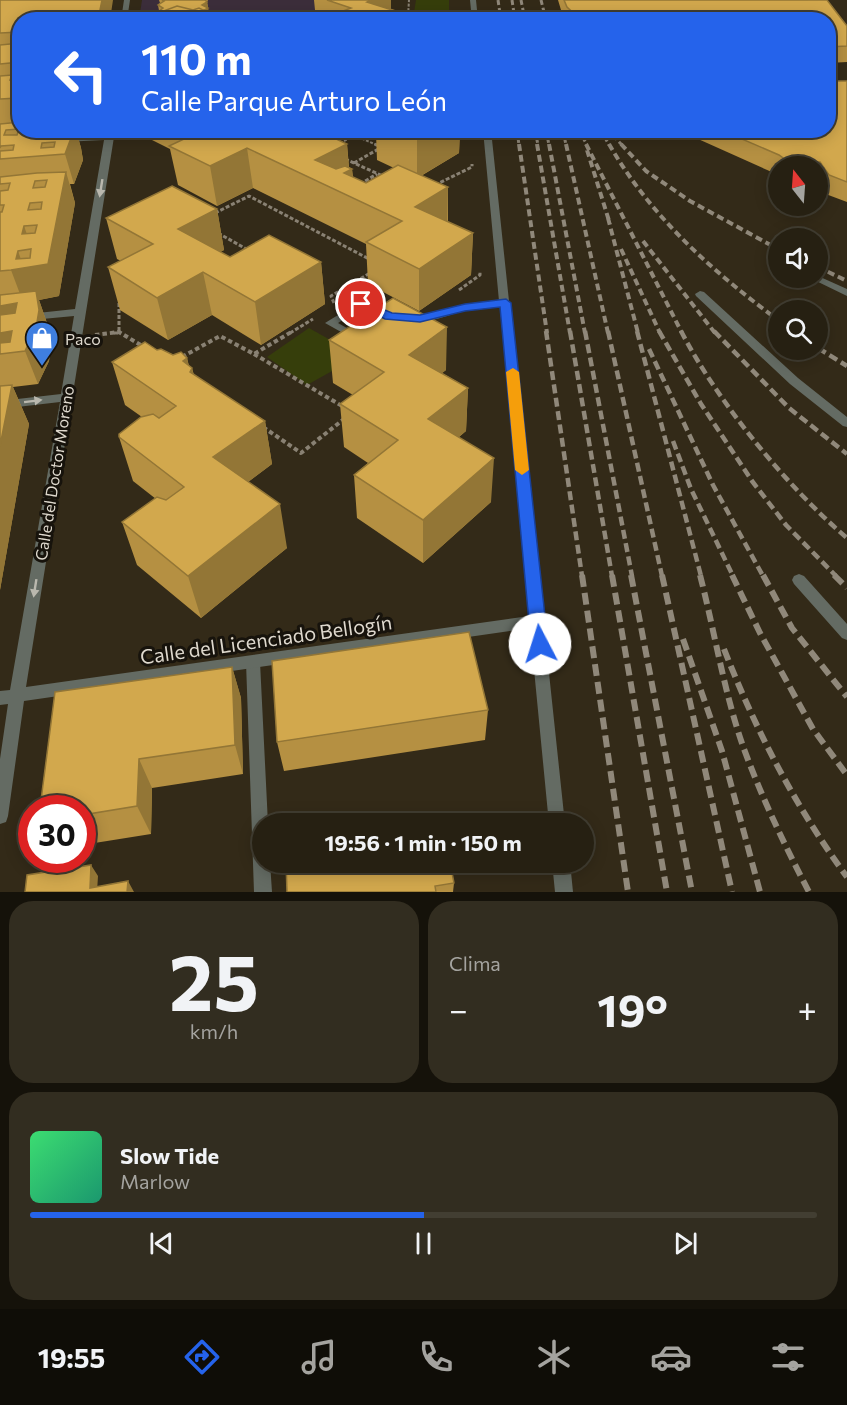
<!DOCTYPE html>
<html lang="es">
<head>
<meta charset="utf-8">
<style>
	:root { --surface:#262012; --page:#322d20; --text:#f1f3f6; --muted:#a4a39f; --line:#423e32; --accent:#2563eb }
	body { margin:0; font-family:Commissioner,sans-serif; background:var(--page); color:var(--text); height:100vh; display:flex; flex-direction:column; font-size:22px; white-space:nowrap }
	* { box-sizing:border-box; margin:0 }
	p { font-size:20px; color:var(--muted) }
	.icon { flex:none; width:33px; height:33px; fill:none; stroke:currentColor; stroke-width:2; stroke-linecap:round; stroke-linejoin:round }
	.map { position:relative; height:892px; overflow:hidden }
	.panel { display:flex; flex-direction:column; gap:9px; padding:9px; background:#15120a; flex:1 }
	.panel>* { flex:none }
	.top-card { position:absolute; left:12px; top:12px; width:824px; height:126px; border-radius:24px; box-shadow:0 3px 15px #0003,0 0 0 2px var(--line); background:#2563eb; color:#fff; overflow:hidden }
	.needle { width:39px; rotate:343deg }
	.tools { position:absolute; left:768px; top:156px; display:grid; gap:12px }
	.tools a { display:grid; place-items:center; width:60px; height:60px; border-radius:50%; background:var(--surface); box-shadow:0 3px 15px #0003,0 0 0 2px var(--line); font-size:30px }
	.speed { position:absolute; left:18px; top:795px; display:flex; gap:12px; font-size:30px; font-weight:700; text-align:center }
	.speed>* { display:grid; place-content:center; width:78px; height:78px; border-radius:50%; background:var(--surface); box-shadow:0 3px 15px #0003,0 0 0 2px var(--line); line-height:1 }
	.speed .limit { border:9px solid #d22; background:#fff; color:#111 }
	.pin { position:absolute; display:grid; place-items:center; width:51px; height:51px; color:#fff; margin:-26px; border:3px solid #fff; border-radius:50%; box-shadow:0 2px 6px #0007 }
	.me { position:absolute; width:66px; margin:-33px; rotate:355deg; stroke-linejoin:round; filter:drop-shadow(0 0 4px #0008) }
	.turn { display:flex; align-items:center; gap:21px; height:126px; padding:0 30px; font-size:27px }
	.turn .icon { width:78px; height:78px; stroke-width:2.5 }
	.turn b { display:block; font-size:42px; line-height:51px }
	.big { font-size:45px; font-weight:700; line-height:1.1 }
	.panel .tile { flex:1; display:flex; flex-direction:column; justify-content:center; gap:9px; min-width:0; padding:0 21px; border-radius:24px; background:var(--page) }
	.panel .dial { align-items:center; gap:0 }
	.dial b { font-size:78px; line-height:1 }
	.song { display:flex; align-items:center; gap:18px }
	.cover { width:72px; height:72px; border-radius:9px; background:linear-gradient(135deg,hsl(140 70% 55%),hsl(160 70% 35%)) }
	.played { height:6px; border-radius:3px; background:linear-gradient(90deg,var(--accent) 50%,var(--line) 50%) }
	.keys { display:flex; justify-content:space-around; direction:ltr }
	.heat { display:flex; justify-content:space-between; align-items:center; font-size:33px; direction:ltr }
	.panel .tiles { flex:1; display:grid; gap:9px; grid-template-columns:1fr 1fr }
	.tile:last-child { grid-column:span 2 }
	.trip { position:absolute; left:252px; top:813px; width:342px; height:60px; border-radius:30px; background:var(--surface); box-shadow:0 3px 15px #0003,0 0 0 2px var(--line); font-weight:700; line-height:60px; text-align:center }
	.tabs { display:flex; height:96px; justify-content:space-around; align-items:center; background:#0f0d07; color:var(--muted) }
	.tabs .icon { width:42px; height:42px }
	.tabs .on { color:var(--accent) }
	.tabs b { font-size:27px; color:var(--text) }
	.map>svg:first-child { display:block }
	.education { fill:#3c2e3b }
	.green { fill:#363e0b }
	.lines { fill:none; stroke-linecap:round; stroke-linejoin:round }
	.path-far2 { stroke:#898173; stroke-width:2; stroke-dasharray:3 1.5; stroke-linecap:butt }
	.path-far1 { stroke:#898173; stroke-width:3; stroke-dasharray:4 2; stroke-linecap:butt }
	.path { stroke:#898173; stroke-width:4; stroke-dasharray:4.5 3; stroke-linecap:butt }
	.service { fill:#646b63; fill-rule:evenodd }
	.pedestrian { fill:#646b63; fill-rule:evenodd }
	.minor { fill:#646b63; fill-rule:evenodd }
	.rail-far3 { stroke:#90887a; stroke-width:3; stroke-dasharray:5 3; stroke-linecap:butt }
	.rail-far2 { stroke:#90887a; stroke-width:4; stroke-dasharray:7 4; stroke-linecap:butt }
	.rail-far1 { stroke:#90887a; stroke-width:4.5; stroke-dasharray:9 4.5; stroke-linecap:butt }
	.rail { stroke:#90887a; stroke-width:6; stroke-dasharray:12 6; stroke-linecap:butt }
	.wall { fill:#b59042 }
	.shaded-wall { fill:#937636 }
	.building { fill:#d2a84d; stroke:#937636; stroke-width:1.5; fill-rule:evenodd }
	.oneway { fill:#bab8ae }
	.route { fill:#2563eb; stroke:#184099; stroke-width:1.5 }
	.slow { fill:#f59e0b }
	.labels { text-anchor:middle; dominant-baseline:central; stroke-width:6; stroke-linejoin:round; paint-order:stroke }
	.poi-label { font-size:16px; fill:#dfd9ce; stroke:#17130c; text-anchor:start }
	.street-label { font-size:16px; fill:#dfd9ce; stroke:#17130c }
	.near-street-label { font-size:20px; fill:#dfd9ce; stroke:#17130c }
</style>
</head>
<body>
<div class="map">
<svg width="847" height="892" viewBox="0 0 847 892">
	<rect width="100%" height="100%" fill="#332a18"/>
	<path class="education" d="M142,0H350L321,19L139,20Z"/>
	<path class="green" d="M416,0H449V19H413Z
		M309,328L359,356L307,385L267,357Z"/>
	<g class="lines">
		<path class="path-far2" d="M401,20L408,17L409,0
			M341,130L377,145
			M340,143L354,136"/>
		<path class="path-far1" d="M345,159L385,177
			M354,163L382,147L374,144
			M360,184L377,174
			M435,185L472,167V164
			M215,213L249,196L371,260
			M218,233L248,250
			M459,290L480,275V272
			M119,303V332
			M334,303L331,296L370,273
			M114,333H120
			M290,333L313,319"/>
		<path class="path" d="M95,335L119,332L144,347
			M254,354L342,406
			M182,357L220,336L254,354L293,331
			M263,427L301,453L344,419"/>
		<path class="service" d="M818,276L847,289V296L810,278Z
			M700,291L704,292L798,378L847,417V427L843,426L790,384L696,296L695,294Z
			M799,574L804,576L847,624V640L842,638L794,584L792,580L794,576Z"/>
		<path class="pedestrian" d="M253,656L258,657L260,662L268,824H262V862H270L272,892H254L246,662L248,657Z"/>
		<path class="minor" d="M124,0H130L127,20H121Z
			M470,0H476L478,20H472Z
			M106,130H114V137L26,687L529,616L500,307C489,308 477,308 467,310C453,313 420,328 408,319L409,317L439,312L465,304L499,301L483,130H491L509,301L511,303L510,305L565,824H549L530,628L24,701L8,816L6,822L0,824V759L8,704L0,705V691L10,690L60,402L0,409V401L61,394L74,316L0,323V317L75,309L104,140L63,142L59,140L63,138L105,135Z
			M361,301L394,317L389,320L385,319L361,308L338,323L363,337L364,339L359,342L325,323Z
			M552,862H570L573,892H555Z"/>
		<path class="rail-far3" d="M498,0L501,20
			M512,0L515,20
			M521,0L525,20
			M541,0L546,20
			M517,130L519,145
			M535,130L538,145
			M546,130L549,145
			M563,130L566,145
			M579,130L587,145
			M601,130L609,145
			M608,130L622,145"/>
		<path class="rail-far2" d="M519,144L547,333
			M537,144L570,333
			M549,144L585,333
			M566,144L608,333
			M586,144L682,333
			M609,144C650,216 712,271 778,320
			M621,144L646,171L690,201L778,249
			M587,150L610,224
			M608,218L638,333
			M643,241L715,333
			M621,249L660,333
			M818,267L847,281"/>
		<path class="rail-far1" d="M546,331L582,576
			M570,331L612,576
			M585,331L632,576
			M608,331L662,576
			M637,331L701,576
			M659,331L701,404L752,481L786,525L836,576
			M681,331C717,401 787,487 847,538
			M714,331L789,408L847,454
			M818,348L847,366
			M649,349L713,485L763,576
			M673,441L691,489L733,576"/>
		<path class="rail" d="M582,575L628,892
			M612,575L667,892
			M631,575L692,892
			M662,575L732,892
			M700,575C715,633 724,693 744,749C762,798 785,846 809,892
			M732,575L760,633L813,729L847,775
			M763,575L792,628L847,697
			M834,575L847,588
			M683,639L722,751L760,892
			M724,649C756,731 795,806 847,877"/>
	</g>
	<path class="wall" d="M0,0L20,20V130H76L81,148L83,160L74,184H70L75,203L59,296L39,300L47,323L51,343L49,361L38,384L13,387L29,424L0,590Z
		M159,0H208L207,2L208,7L207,8H208L209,14L206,16V17L214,20H163L162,17L160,16L158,5L160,3Z
		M314,0H391V9L405,14V20H316Z
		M558,0H827L847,26V62L828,63V20H564Z
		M847,81V202L823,193L818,185V166H778V176L774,173L678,130H828Z
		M132,130H263V136L270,138L347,144L349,167L352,169L353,177L366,183L394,168L377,160L376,134L368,130H460L459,153L421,176L448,187V222L473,233L471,275L419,311L368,284L366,244L253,188L217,206L178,185L170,149Z
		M217,209L224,250L220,252L230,257L321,262L325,304L261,345L212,315L168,340L120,310L108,267L121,261L117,259L106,218Z
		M329,340L446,370L442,373L468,388L466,431L459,437L491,502L423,563L357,518L354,475L368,463L344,447L340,404L353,395L333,383Z
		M157,350L187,358L189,366L192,368L194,375L265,421L272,464L248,482L287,548L201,618L137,565L122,522L156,499L133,481L119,437L142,417L125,405L112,362Z
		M232,667L241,698L243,774L152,788L151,834L82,845V808Z
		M488,710L485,740L284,771L277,742Z
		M454,883L453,892H287Z"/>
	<path class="shaded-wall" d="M102,0H113L110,20H98Z
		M371,0H391V20L367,2Z
		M207,2L208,7L203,10L202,5Z
		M208,8L209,14L206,16V20L198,12Z
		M405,14V20H392Z
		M74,130H76L81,148L83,160L74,184L65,154Z
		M229,130H263L264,143L247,148L253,188L217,206L210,166Z
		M432,130H460L459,153L417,178V138Z
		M347,144L349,170L352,169L354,199L315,160Z
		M66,172L75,203L59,296L39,300L47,323L51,343L49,361L38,384L25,351L23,302L11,270L16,259L18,251L24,268L48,264Z
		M448,187L447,228L415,207Z
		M217,209L224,250L187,270L178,229Z
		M24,226L35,257L22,234Z
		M473,233L471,275L419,311V269Z
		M321,262L325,304L261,345L255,302Z
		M203,272L212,315L168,340L157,298Z
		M17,303L29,336L0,354V305Z
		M447,327L446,370L410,398L409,355Z
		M187,358L190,371L192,368L202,412L183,361Z
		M12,385L29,424L0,590V446Z
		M468,388L466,431L428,462V419Z
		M265,421L272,464L223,501L213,457Z
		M494,458L491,502L423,563V520Z
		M280,504L287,548L201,618L188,576Z
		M232,667L241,698L243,774L235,745Z
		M139,759L152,788L151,834L137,806Z
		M91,865L98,876L97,892L90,888Z
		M128,881L134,892H127Z"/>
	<path class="building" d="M0,0H102L98,20H20V32L0,33Z
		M162,0H205L207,2L202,5L208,8L203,11V10L199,8L193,10L177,6L161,12L159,11L163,8L158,5L164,1Z
		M327,0H371L367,2L405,14L392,20H328L325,18L351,8Z
		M564,0H827L847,26V46L828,47V20H581L567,7Z
		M177,6L193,10L199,8L203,10L198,12L206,14L202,15L214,20H179L161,12Z
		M20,43V62L0,64V45Z
		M12,75L10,80H14L15,76L20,75V93L18,98L0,99V76Z
		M828,81H847V182L829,175L820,162L790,163L779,155L721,130H828Z
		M20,122V130H45V132L58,131V130H74L65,154L0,159V151L13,150L14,145L1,146L0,148V124ZM19,129L17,135H4L6,130ZM55,142L54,147L41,148L42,143Z
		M203,130H252L270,138L286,130H317L347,144L315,160L336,169L345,166L352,169L344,173L366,183L398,165L448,187L415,207L473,233L419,269L366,242L402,221L247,148L210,166L169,146Z
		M397,130H432L417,138Z
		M66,172L48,264L11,270L0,271V212H2L4,205H0V191L8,190L10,183L0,184V177L37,173ZM47,180L45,187L33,188L35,181ZM42,202L41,209L28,210L30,203ZM37,225L35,233L22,234L24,226ZM31,249L30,258L16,259L18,251Z
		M172,186L217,209L178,229L230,257L269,235L321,262L255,302L203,272L157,298L108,267L153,244L106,218Z
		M36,291L39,310L36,328L25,351L0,354V343L10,342L12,331L0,333V315L15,313L17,303L0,306V295Z
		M393,298L447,327L409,355L468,388L428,419L494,458L423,520L354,475L398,440L340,404L384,372L329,340Z
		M145,342L157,350L161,349L173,355L181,352L187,358L183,361L192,368L190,372L265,421L213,457L280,504L188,576L122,522L157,497L166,500L184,487L119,437V434L141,417L153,414L159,418L176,406L112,362Z
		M12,385L0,446V386Z
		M469,632L488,710L277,742L272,661Z
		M232,667L235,745L139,759L137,806L82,815V808H40L55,692Z
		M417,817L418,824H378Z
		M286,862H450L454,883L435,886L436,892H287Z
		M91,865L90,888L128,881L127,892H25L27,875Z"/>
	<defs><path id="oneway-solid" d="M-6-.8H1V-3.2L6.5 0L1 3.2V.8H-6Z" transform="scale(1.5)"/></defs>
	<g class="oneway">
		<use href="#oneway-solid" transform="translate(101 188) rotate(99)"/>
		<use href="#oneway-solid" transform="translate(33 401) rotate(-7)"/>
		<use href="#oneway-solid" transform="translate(35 588) rotate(99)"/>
	</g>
	<path class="route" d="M506,299L511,303L548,644L546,649L540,651L534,649L531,644L500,307L465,311L420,322L385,319L356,304L361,300L392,313L420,315L465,304Z"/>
	<path class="slow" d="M513,368L519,372L529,470L522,475L515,470L506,372Z"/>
	<defs>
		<g id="shop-pin" transform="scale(1.725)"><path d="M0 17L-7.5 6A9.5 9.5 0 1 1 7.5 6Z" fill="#3f7fe0" stroke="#17130c"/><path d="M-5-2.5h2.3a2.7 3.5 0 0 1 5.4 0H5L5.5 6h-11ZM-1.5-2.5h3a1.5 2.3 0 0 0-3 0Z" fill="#fff"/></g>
	</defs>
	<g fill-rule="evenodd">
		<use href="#shop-pin" x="42" y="338"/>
	</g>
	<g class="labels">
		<g class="poi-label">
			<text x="65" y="338">Paco</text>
		</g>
		<g class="street-label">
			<text transform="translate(54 473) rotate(-81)">Calle del Doctor Moreno</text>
		</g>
		<g class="near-street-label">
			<text transform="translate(266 639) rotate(-8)">Calle del Licenciado Bellogín</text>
		</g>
	</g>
</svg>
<div class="tools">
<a><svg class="needle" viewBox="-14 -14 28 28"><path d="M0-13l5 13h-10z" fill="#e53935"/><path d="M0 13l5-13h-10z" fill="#a4a39f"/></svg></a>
<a><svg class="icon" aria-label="sound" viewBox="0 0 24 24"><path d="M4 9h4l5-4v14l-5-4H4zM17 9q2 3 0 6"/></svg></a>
<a><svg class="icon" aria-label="search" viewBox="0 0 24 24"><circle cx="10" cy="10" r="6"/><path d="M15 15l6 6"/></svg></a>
</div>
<div class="speed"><div class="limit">30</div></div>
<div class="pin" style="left:361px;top:304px;background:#d93025"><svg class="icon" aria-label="arrive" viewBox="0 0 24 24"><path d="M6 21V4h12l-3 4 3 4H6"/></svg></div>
<svg class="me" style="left:540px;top:644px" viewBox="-20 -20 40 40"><circle r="19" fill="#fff"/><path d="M0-13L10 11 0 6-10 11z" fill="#2563eb"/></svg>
<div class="trip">19:56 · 1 min · 150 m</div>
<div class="top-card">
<div class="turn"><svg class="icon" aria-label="left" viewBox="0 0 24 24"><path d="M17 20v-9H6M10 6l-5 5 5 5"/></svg><div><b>110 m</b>Calle Parque Arturo León</div></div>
</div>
</div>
<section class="panel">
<div class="tiles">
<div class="tile dial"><b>25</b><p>km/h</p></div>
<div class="tile"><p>Clima</p>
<div class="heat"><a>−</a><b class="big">19°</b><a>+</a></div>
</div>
<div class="tile">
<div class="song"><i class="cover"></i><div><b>Slow Tide</b><p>Marlow</p></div></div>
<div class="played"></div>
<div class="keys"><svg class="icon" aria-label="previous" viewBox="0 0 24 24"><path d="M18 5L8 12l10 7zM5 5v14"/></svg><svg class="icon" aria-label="pause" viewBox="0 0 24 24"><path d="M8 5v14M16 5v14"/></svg><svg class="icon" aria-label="next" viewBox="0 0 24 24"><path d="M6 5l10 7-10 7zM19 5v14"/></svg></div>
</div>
</div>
</section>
<nav class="tabs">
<b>19:55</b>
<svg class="icon on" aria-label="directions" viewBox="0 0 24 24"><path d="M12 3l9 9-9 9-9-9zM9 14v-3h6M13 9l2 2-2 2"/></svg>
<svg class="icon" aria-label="music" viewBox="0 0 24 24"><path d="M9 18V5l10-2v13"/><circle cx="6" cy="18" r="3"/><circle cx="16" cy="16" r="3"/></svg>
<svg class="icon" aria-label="phone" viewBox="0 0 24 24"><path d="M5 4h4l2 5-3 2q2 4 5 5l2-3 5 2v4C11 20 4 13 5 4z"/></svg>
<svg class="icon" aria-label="climate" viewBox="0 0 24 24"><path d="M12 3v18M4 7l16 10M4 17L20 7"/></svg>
<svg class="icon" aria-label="car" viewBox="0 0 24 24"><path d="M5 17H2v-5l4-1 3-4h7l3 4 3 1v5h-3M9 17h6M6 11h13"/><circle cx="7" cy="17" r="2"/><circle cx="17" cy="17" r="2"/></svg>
<svg class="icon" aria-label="filters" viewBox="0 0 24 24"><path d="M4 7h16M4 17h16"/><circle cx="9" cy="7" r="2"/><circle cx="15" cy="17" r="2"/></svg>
</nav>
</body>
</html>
